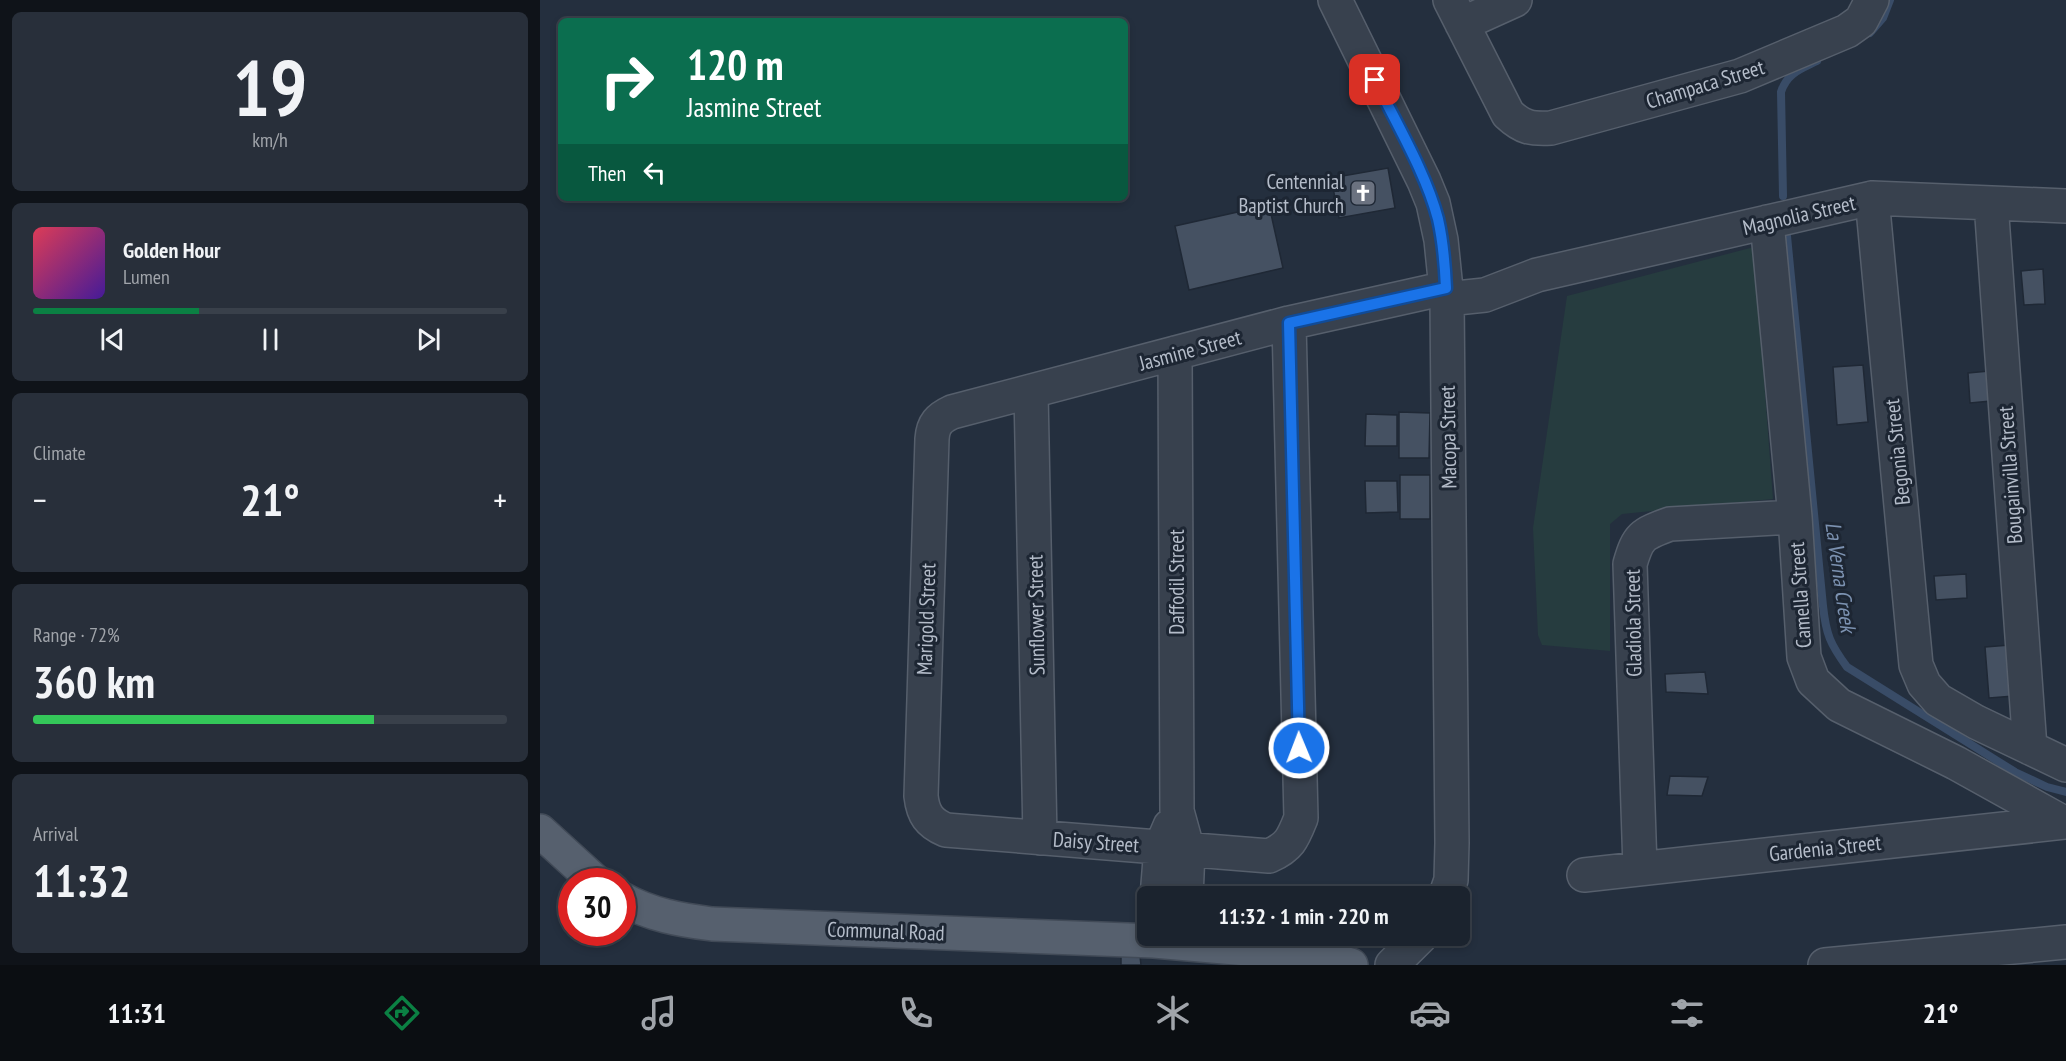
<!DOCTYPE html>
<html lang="en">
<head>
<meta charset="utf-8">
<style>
	:root { --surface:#1b232e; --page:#282f3a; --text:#f1f3f6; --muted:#a0a4aa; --line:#39404a; --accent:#0b8043 }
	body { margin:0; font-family:"PT Sans Narrow",sans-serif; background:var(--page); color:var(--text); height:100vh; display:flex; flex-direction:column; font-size:22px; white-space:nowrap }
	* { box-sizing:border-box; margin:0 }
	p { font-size:20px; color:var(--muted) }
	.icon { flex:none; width:33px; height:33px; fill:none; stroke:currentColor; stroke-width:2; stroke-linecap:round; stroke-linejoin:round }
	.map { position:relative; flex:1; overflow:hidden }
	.drawer { display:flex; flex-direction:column; gap:12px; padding:12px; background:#0f1319; width:540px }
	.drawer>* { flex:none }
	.guide { position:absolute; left:18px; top:18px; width:570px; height:183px; border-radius:9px; box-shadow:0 3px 9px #0003,0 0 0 2px var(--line); background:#0b6e4f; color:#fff; overflow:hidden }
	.speed { position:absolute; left:18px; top:868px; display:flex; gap:12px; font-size:30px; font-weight:700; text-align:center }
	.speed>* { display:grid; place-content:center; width:78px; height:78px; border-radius:50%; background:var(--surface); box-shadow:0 3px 9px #0003,0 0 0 2px var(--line); line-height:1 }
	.speed .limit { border:9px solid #d22; background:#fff; color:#111 }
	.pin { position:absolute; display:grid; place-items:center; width:51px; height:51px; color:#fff; margin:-26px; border-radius:12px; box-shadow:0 3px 9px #0006 }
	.me { position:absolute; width:66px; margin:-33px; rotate:359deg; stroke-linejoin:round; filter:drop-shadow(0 0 4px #0008) }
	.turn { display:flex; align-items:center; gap:21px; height:126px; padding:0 30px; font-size:27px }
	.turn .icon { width:78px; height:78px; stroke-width:2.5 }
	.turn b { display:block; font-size:42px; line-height:51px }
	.then { display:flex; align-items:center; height:57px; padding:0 30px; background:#0003; gap:12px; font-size:22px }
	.big { font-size:45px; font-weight:600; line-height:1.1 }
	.drawer .tile { flex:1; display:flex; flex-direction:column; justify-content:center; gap:9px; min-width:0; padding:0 21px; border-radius:9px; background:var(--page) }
	.drawer .dial { align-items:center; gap:0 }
	.dial b { font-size:78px; line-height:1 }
	.song { display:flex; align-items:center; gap:18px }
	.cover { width:72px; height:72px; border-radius:9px; background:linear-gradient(135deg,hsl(350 70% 55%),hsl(260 70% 35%)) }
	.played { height:6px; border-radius:3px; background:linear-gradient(90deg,var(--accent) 35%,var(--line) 35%) }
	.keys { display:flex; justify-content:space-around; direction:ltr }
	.heat { display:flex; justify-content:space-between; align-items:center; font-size:33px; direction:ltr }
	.charge { height:9px; border-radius:4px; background:linear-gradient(90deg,#34c759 72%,var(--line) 0) }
	.trip { position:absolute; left:597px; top:886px; width:333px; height:60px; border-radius:9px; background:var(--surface); box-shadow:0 3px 9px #0003,0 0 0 2px var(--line); font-weight:600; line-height:60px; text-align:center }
	.tabs { display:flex; height:96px; justify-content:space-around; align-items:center; background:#0b0e12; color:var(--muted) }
	.tabs .icon { width:42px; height:42px }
	.tabs .on { color:var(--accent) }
	.tabs b { font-size:27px; color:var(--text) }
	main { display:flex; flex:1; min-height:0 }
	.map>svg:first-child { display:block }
	.green { fill:#263c3f }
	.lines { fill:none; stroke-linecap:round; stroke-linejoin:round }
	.stream { stroke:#394c67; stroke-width:8 }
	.building { fill:#455162; stroke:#1f2835; stroke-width:1.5 }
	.minor-casing { stroke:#565f6c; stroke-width:36 }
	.major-casing { stroke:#414a57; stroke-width:36 }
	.minor { stroke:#38414e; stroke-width:33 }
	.major { stroke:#56606e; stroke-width:33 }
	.route-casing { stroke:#114b97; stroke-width:15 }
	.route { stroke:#1a73e8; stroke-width:10 }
	.labels { text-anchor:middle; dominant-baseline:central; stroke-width:6; stroke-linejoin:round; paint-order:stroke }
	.street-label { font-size:21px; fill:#b4bcc9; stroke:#1d2633 }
	.poi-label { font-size:21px; fill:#b4bcc9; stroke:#1d2633; text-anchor:end }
	.water-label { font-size:22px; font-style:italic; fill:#7c92b1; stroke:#1d2633 }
</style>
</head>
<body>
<main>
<section class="drawer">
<div class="tile dial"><b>19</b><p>km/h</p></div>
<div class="tile">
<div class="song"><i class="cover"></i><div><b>Golden Hour</b><p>Lumen</p></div></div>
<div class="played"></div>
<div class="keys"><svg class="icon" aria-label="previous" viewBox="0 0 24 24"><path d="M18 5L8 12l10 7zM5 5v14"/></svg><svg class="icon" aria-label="pause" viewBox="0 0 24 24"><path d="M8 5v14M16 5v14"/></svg><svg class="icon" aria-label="next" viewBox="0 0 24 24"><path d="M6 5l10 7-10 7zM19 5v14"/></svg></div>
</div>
<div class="tile"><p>Climate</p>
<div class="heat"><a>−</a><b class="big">21°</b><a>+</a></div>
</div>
<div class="tile"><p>Range · 72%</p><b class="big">360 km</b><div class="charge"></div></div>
<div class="tile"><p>Arrival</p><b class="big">11:32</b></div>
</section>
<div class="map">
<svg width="1526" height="965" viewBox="0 0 1526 965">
	<rect width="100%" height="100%" fill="#242f3e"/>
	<path class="green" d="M1214,247L1233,499L1082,514L1070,524V651L1002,645L998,635L993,528L1027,296Z"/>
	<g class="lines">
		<path class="stream" d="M1330,33L1343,18L1350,0
			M1243,196L1241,92C1247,73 1261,69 1277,61
			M1247,236L1283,606C1286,634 1290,644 1307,667L1475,772L1507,787L1526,792"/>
	</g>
	<path class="building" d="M848,168L855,208L799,218L791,178Z
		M729,205L743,268L649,290L635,226Z
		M1503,269L1505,304L1484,305L1481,271Z
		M1323,365L1328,422L1297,425L1293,367Z
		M1449,371L1451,401L1430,403L1428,373Z
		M859,412L890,413L889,458H859Z
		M826,414L857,415V446H825Z
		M860,475H890V519H860Z
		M825,481H857L858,512L826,513Z
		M1426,574L1427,598L1396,600L1394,576Z
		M1470,645L1474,696L1449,698L1445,647Z
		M1165,672L1168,694L1126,692L1125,674Z
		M1130,776L1168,777L1162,796L1127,795Z
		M581,956H600L601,965H581Z"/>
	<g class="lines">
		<g class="minor-casing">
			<path id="minor" d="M795,0L884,181L893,203L901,240L907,299L912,843L911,880L905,897
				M910,0L968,114C983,128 991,129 1011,128L1200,76L1307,31L1321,21L1332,0
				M922,24L975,0
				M1332,198L1376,665L1384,684L1398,700L1436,722L1526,765
				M1451,203L1490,748
				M1227,222L1255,517L1264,657L1273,681L1299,705L1416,763L1522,822
				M907,299L945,295L997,275L1332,198L1526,206
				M749,323L761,818C753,838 750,847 729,856L406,830C389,823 383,814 381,796L392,439C393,424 399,418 412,412L749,323L906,288
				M635,353L637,811L648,851L646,897
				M491,392L500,838
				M1100,868L1090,564C1098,536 1102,534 1130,524L1255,517
				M1044,875L1526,822
				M617,897L621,847L630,826
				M852,965L881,936
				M1285,965L1526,942"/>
		</g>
		<g class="major-casing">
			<path id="major" d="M0,831L56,882
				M82,899C111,915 140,920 172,924L614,941L776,955L811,965"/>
		</g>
		<use href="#minor" class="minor"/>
		<use href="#major" class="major"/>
	</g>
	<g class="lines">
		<g class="route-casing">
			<path id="route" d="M759,748L749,323L906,288C905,265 903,241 898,219C886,173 856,123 835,80"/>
		</g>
		<use href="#route" class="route"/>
	</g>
	<defs>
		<g id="church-square" transform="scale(1.35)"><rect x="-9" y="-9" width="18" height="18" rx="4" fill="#6b7280" stroke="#1d2633"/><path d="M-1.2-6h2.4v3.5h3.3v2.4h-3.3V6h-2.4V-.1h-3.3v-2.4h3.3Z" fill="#fff"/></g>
	</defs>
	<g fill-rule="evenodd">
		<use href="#church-square" x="823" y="193"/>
	</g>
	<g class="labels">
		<g class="street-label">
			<text transform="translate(1165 84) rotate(-17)">Champaca Street</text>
			<text transform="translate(1259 215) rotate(-13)">Magnolia Street</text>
			<text transform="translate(650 350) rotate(-15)">Jasmine Street</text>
			<text transform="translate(908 437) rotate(-91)">Macopa Street</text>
			<text transform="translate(1357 452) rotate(-96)">Begonia Street</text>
			<text transform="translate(1470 475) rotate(-94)">Bougainvilla Street</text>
			<text transform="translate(636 582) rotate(-90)">Daffodil Street</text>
			<text transform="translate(1260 595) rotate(-94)">Camella Street</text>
			<text transform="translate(496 615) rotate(-91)">Sunflower Street</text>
			<text transform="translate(386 619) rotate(-88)">Marigold Street</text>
			<text transform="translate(1093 623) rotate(-91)">Gladiola Street</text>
			<text transform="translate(556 842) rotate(4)">Daisy Street</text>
			<text transform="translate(1285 848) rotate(-6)">Gardenia Street</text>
			<text transform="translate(346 931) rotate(2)">Communal Road</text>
		</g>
		<g class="poi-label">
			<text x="804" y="181">Centennial<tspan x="804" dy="24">Baptist Church</tspan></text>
		</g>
		<g class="water-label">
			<text transform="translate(1301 577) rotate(82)">La Verna Creek</text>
		</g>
	</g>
</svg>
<div class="speed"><div class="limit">30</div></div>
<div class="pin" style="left:835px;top:80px;background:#d93025"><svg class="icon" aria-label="arrive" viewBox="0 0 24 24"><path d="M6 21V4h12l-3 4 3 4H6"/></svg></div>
<svg class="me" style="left:759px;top:748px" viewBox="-20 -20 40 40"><circle r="17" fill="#1a73e8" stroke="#fff" stroke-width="3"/><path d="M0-11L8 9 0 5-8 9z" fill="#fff"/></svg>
<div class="trip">11:32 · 1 min · 220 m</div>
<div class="guide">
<div class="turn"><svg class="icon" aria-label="right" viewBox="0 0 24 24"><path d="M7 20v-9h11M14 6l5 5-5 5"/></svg><div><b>120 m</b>Jasmine Street</div></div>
<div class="then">Then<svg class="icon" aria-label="left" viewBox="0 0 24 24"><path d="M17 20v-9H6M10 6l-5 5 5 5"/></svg></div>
</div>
</div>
</main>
<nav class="tabs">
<b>11:31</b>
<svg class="icon on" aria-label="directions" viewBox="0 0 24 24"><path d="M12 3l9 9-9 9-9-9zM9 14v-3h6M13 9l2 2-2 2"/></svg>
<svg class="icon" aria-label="music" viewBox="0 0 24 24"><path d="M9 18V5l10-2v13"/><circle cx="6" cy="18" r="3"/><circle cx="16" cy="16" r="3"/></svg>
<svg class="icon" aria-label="phone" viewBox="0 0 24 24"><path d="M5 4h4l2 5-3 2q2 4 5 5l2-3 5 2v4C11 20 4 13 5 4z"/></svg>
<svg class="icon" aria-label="climate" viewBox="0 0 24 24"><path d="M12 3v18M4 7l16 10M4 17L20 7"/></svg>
<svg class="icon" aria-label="car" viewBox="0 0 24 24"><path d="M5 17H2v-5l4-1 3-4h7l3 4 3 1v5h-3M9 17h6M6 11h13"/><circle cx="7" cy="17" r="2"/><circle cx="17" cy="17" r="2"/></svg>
<svg class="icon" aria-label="filters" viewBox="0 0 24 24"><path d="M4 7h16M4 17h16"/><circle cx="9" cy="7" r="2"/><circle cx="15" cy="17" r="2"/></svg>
<b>21°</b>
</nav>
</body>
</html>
